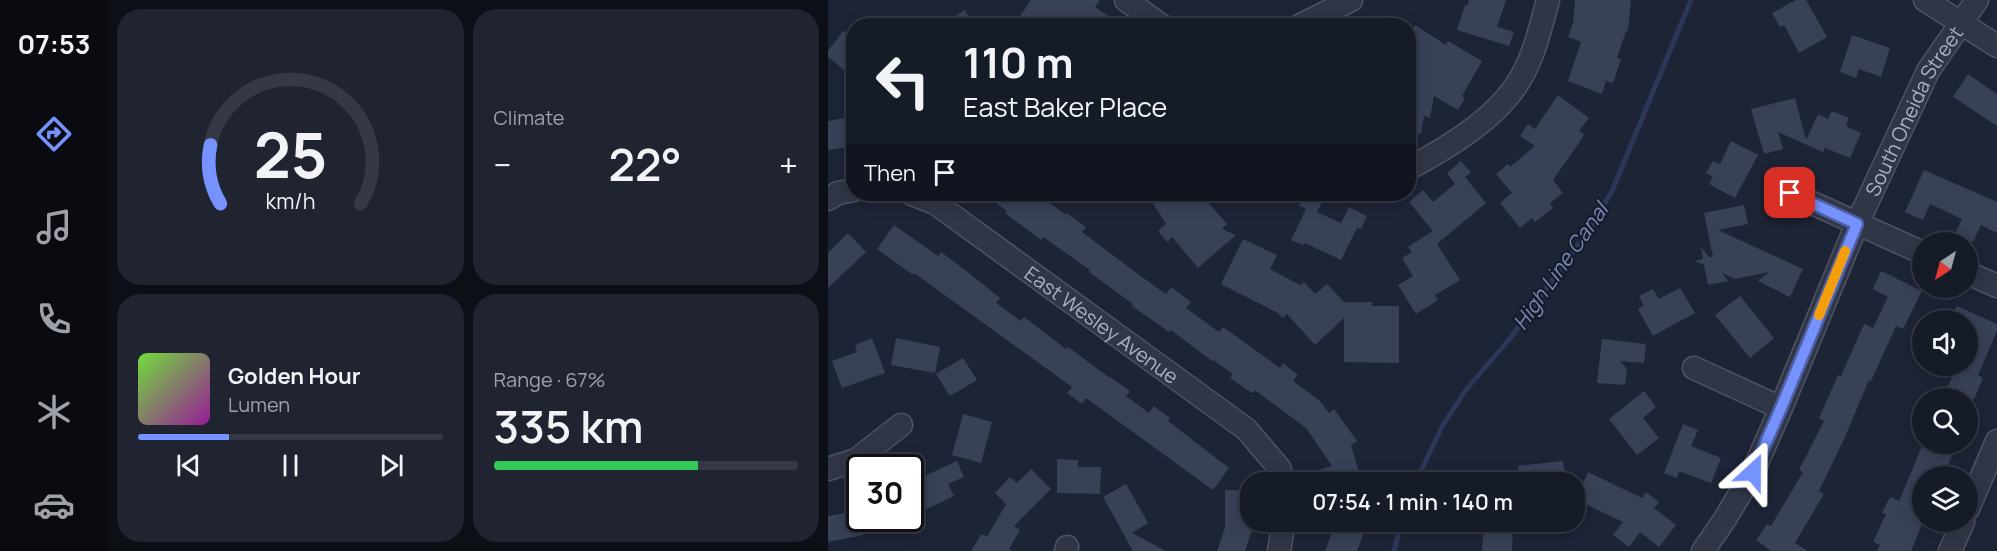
<!DOCTYPE html>
<html lang="en">
<head>
<meta charset="utf-8">
<style>
	:root { --surface:#161b28; --page:#1f2430; --text:#f1f3f6; --muted:#9ea1a8; --line:#353945; --accent:#7592fe }
	body { margin:0; font-family:Manrope,sans-serif; background:var(--page); color:var(--text); height:100vh; display:flex; flex-direction:column; font-size:22px; white-space:nowrap }
	* { box-sizing:border-box; margin:0 }
	p { font-size:20px; color:var(--muted) }
	.icon { flex:none; width:33px; height:33px; fill:none; stroke:currentColor; stroke-width:2; stroke-linecap:round; stroke-linejoin:round }
	.map { position:relative; flex:1; overflow:hidden }
	.drawer { display:flex; flex-direction:column; gap:9px; padding:9px; background:#0c0f16; width:720px }
	.drawer>* { flex:none }
	.banner { position:absolute; left:18px; top:18px; width:570px; height:183px; border-radius:24px; box-shadow:0 3px 15px #0003,0 0 0 2px var(--line); background:#161b28; color:var(--text); overflow:hidden }
	.needle { width:39px; rotate:216deg }
	.buttons { position:absolute; left:1084px; top:232px; display:grid; gap:12px }
	.buttons a { display:grid; place-items:center; width:66px; height:66px; border-radius:50%; background:var(--surface); box-shadow:0 3px 15px #0003,0 0 0 2px var(--line); font-size:30px }
	.speed { position:absolute; left:18px; top:454px; display:flex; gap:12px; font-size:30px; font-weight:700; text-align:center }
	.speed>* { display:grid; place-content:center; width:78px; height:78px; border-radius:50%; background:var(--surface); box-shadow:0 3px 15px #0003,0 0 0 2px var(--line); line-height:1 }
	.speed .limit { border:3px solid #111; border-radius:9px; background:#fff; color:#111 }
	.pin { position:absolute; display:grid; place-items:center; width:51px; height:51px; color:#fff; margin:-26px; border-radius:12px; box-shadow:0 3px 9px #0006 }
	.me { position:absolute; width:66px; margin:-33px; rotate:24deg; stroke-linejoin:round; filter:drop-shadow(0 0 4px #0008) }
	.turn { display:flex; align-items:center; gap:21px; height:126px; padding:0 18px; font-size:27px }
	.turn .icon { width:78px; height:78px; stroke-width:2.5 }
	.turn b { display:block; font-size:42px; line-height:51px }
	.then { display:flex; align-items:center; height:57px; padding:0 18px; background:#0003; gap:12px; font-size:22px }
	.big { font-size:45px; font-weight:600; line-height:1.1 }
	.drawer .card { flex:1; display:flex; flex-direction:column; justify-content:center; gap:9px; min-width:0; padding:0 21px; border-radius:24px; background:var(--page) }
	.drawer .dial { align-items:center; gap:0 }
	.dial svg { height:156px; overflow:visible; fill:none; stroke:var(--line); stroke-width:7; stroke-linecap:round; text-anchor:middle }
	.dial text { fill:var(--text); stroke:none }
	.song { display:flex; align-items:center; gap:18px }
	.cover { width:72px; height:72px; border-radius:9px; background:linear-gradient(135deg,hsl(100 70% 55%),hsl(300 70% 35%)) }
	.played { height:6px; border-radius:3px; background:linear-gradient(90deg,var(--accent) 30%,var(--line) 30%) }
	.keys { display:flex; justify-content:space-around; direction:ltr }
	.heat { display:flex; justify-content:space-between; align-items:center; font-size:33px; direction:ltr }
	.charge { height:9px; border-radius:4px; background:linear-gradient(90deg,#34c759 67%,var(--line) 0) }
	.drawer .tiles { flex:1; display:grid; gap:9px; grid-template-columns:repeat(2,1fr) }
	.trip { position:absolute; left:412px; top:472px; width:345px; height:60px; border-radius:24px; background:var(--surface); box-shadow:0 3px 15px #0003,0 0 0 2px var(--line); font-weight:600; line-height:60px; text-align:center }
	main { display:flex; flex:1; min-height:0 }
	.dock { display:flex; flex-direction:column; width:108px; justify-content:space-around; align-items:center; background:#090b10; color:var(--muted) }
	.dock .icon { width:42px; height:42px }
	.dock .active { color:var(--accent) }
	.dock b { font-size:27px; color:var(--text) }
	.map>svg:first-child { display:block }
	.lines { fill:none; stroke-linecap:round; stroke-linejoin:round }
	.stream { stroke:#2c375a; stroke-width:5 }
	.building { fill:#394157 }
	.minor-casing { stroke:#4e5365; stroke-width:25 }
	.minor { stroke:#313647; stroke-width:22 }
	.route-casing { stroke:#4c5fa5; stroke-width:15 }
	.route { stroke:#7592fe; stroke-width:10 }
	.slow { stroke:#f59e0b; stroke-width:10 }
	.labels { text-anchor:middle; dominant-baseline:central; stroke-width:4.5; stroke-linejoin:round; paint-order:stroke }
	.street-label { font-size:20px; fill:#aab0c4; stroke:#171b2b }
	.water-label { font-size:21px; font-style:italic; fill:#7887b3; stroke:#171b2b }
</style>
</head>
<body>
<main>
<nav class="dock">
<b>07:53</b>
<svg class="icon active" aria-label="directions" viewBox="0 0 24 24"><path d="M12 3l9 9-9 9-9-9zM9 14v-3h6M13 9l2 2-2 2"/></svg>
<svg class="icon" aria-label="music" viewBox="0 0 24 24"><path d="M9 18V5l10-2v13"/><circle cx="6" cy="18" r="3"/><circle cx="16" cy="16" r="3"/></svg>
<svg class="icon" aria-label="phone" viewBox="0 0 24 24"><path d="M5 4h4l2 5-3 2q2 4 5 5l2-3 5 2v4C11 20 4 13 5 4z"/></svg>
<svg class="icon" aria-label="climate" viewBox="0 0 24 24"><path d="M12 3v18M4 7l16 10M4 17L20 7"/></svg>
<svg class="icon" aria-label="car" viewBox="0 0 24 24"><path d="M5 17H2v-5l4-1 3-4h7l3 4 3 1v5h-3M9 17h6M6 11h13"/><circle cx="7" cy="17" r="2"/><circle cx="17" cy="17" r="2"/></svg>
</nav>
<section class="drawer">
<div class="tiles">
<div class="card dial"><svg viewBox="0 0 100 80">
<path d="M14 69A42 42 0 1 1 86 69"/>
<path d="M14 69A42 42 0 0 1 9 39" stroke="#7592fe"/>
<text x="50" y="56" font-size="32" font-weight="700">25</text>
<text x="50" y="72" font-size="11">km/h</text>
</svg></div>
<div class="card"><p>Climate</p>
<div class="heat"><a>−</a><b class="big">22°</b><a>+</a></div>
</div>
<div class="card">
<div class="song"><i class="cover"></i><div><b>Golden Hour</b><p>Lumen</p></div></div>
<div class="played"></div>
<div class="keys"><svg class="icon" aria-label="previous" viewBox="0 0 24 24"><path d="M18 5L8 12l10 7zM5 5v14"/></svg><svg class="icon" aria-label="pause" viewBox="0 0 24 24"><path d="M8 5v14M16 5v14"/></svg><svg class="icon" aria-label="next" viewBox="0 0 24 24"><path d="M6 5l10 7-10 7zM19 5v14"/></svg></div>
</div>
<div class="card"><p>Range · 67%</p><b class="big">335 km</b><div class="charge"></div></div>
</div>
</section>
<div class="map">
<svg width="1169" height="551" viewBox="0 0 1169 551">
	<rect width="100%" height="100%" fill="#1d2436"/>
	<g class="lines">
		<path class="stream" d="M587,483L615,425L637,391L684,336L763,227L784,191L863,0
			M566,551L574,522"/>
	</g>
	<path class="building" d="M203,0H272L267,7L296,26H206L192,16Z
		M641,0H678L669,27L686,32L681,46L629,30L637,5L639,6Z
		M747,0H803L800,31H798L789,58L793,59L785,83L778,81L774,94L740,81L753,42L740,37L745,23Z
		M968,0H978L999,37L971,53L956,25L952,27L944,13Z
		M137,10L146,26H110Z
		M587,25L618,45L620,41L654,61L634,96L637,98L630,110L606,96L602,118L596,116L593,134L580,132V35Z
		M15,31L26,39V57L16,70L0,57V51Z
		M1024,35L1062,48L1053,77L1031,69L1028,78L1012,72Z
		M1140,74L1169,94V126L1125,97Z
		M730,95L761,118L751,131L756,134L751,143L725,180L735,193L722,203L725,208L707,222L704,218L692,228L672,203L684,193L668,174L680,164L682,167L707,146L692,136L700,124L707,129Z
		M967,98L978,140L990,114L1000,119L1004,111L1021,118L1018,126L1033,133L1022,158L997,148L995,152L950,132L955,149L936,154L923,109Z
		M26,116V146L0,150V121Z
		M903,141L930,155L907,198L881,184L885,177L878,173L885,161L892,164Z
		M633,161L643,173L637,177L658,203L609,244L632,280L607,295L610,300L588,314L570,285L585,276L574,258L584,252L580,247L605,231L581,202L595,190L605,202L627,184L619,173Z
		M1096,170L1169,202V233L1153,225L1145,242L1127,234L1134,219L1102,204L1095,220L1077,212Z
		M156,194H210L238,215L239,213L258,227L254,232L314,277L338,294L343,287L363,302L358,308L391,332L395,327L452,368L455,363L470,375L465,381L492,401L501,413L506,409L529,441L523,445L534,483H494L491,470L504,466L478,428L427,390L424,393L402,378L405,374L385,360L384,361L343,330L341,332L304,306L305,304L261,272L262,270L215,237L213,240L177,213L179,211Z
		M319,194H373L399,224L394,229L408,235L370,268L344,237L339,242L330,231L338,224Z
		M477,194L495,200L489,212L513,223L521,207L539,216L533,229L529,228L513,260L477,243L475,245L463,240L478,209L471,206Z
		M916,205L920,224L890,230L975,269L962,297L930,281L941,272L907,279L894,273L900,281L880,285L876,265L867,261L875,259L873,247L881,257H885L876,213Z
		M66,225L110,256L113,252L141,273L172,298L168,303L193,321L196,317L238,349L240,347L282,378V377L302,391L298,396L321,413L326,406L342,418L340,421L401,468L385,490L258,398L254,404L239,393L244,387L86,273L85,275L49,249Z
		M20,233L38,252L0,288V253Z
		M415,239L449,255L442,269L472,285L476,282L487,294L499,284L516,302H544V306H571V363L516,362V318L487,345L459,314L455,318L450,313L393,284Z
		M1053,271L1094,291L1075,329L1068,326L1043,381L1041,380L1016,439L991,491L996,494L967,543L980,551H943L928,540L939,524L943,526L975,472L971,470L996,421L991,418L1010,375L1013,376L1036,324L1045,328L1060,297L1045,289Z
		M852,288L867,313L825,336L810,309L816,306L811,296L825,289L831,299Z
		M912,296L946,338L922,358L887,315Z
		M1129,306L1169,324V331L1150,375L1155,378L1146,399H1114L1129,366L1140,371V321H1122Z
		M44,338L57,373L14,388L4,361L29,352L27,345Z
		M68,338L112,347L107,373L63,365Z
		M774,339L818,344L816,363L792,361L799,369L797,385L769,383Z
		M135,358L149,380L122,396L108,374Z
		M816,391L828,407L815,418L831,438L809,455L781,419Z
		M135,414L164,422L153,463L124,455Z
		M855,424L870,430L863,446L893,458L883,483L851,471L849,478L836,473Z
		M1095,444H1129L1115,477H1095V522L1083,551H1049L1052,545L1045,542L1058,514L1054,513L1062,497L1071,501Z
		M229,459L250,460V467H273L272,494L229,493Z
		M129,461L136,477L120,484L126,496L82,517V483Z
		M735,461L738,483H692L690,466Z
		M203,469L223,489L186,526L192,530L181,549L184,551H143L153,534L159,537L178,504L167,493L182,477L189,483Z
		M760,472L814,498L818,492L831,502L826,508L848,525L831,547L812,532L801,547L785,535L795,522L747,499Z
		M298,484L320,523L304,533L338,551H305L275,497Z
		M397,490H423V522H427L417,551H389L397,528Z
		M18,513L19,519H75V521L31,536L0,542V516Z
		M508,522L536,532L529,551H497Z
		M656,527L685,528L684,551H654Z"/>
	<g class="lines">
		<g class="minor-casing">
			<g id="minor">
				<path d="M298,0L334,26"/>
				<path d="M1097,0L1169,46"/>
				<path d="M471,26L523,0"/>
				<path d="M580,169C617,149 663,122 687,87C705,62 712,29 720,0"/>
				<path d="M962,193L1095,253"/>
				<path id="s1" d="M84,194L107,203L418,429L452,469L453,483"/>
				<path d="M0,199L10,193L26,190"/>
				<path d="M1140,273L1169,286"/>
				<path d="M866,368L953,408"/>
				<path d="M0,469L28,460L73,425"/>
				<path d="M1140,509L1169,441"/>
				<path d="M238,551L239,547"/>
				<path d="M451,551L456,522"/>
				<path id="s2" d="M875,551L897,519L925,472L953,408L1029,224L1100,71L1149,0"/>
				<path d="M1122,551L1135,522"/>
			</g>
		</g>
		<use href="#minor" class="minor"/>
	</g>
	<g class="lines">
		<g class="route-casing">
			<path id="route" d="M925,472L953,408L1029,224L962,193"/>
		</g>
		<use href="#route" class="route"/>
		<path class="slow" d="M991,315L1017,251"/>
	</g>
	<g class="labels">
		<g class="street-label">
			<text stroke="none"><textPath href="#s2" startOffset="489">South Oneida Street</textPath></text>
			<text stroke="none"><textPath href="#s1" startOffset="231">East Wesley Avenue</textPath></text>
		</g>
		<g class="water-label">
			<text transform="translate(732 266) rotate(-55)">High Line Canal</text>
		</g>
	</g>
</svg>
<div class="buttons">
<a><svg class="needle" viewBox="-14 -14 28 28"><path d="M0-13l5 13h-10z" fill="#e53935"/><path d="M0 13l5-13h-10z" fill="#9ea1a8"/></svg></a>
<a><svg class="icon" aria-label="sound" viewBox="0 0 24 24"><path d="M4 9h4l5-4v14l-5-4H4zM17 9q2 3 0 6"/></svg></a>
<a><svg class="icon" aria-label="search" viewBox="0 0 24 24"><circle cx="10" cy="10" r="6"/><path d="M15 15l6 6"/></svg></a>
<a><svg class="icon" aria-label="layers" viewBox="0 0 24 24"><path d="M12 4l9 5-9 5-9-5zM3 14l9 5 9-5"/></svg></a>
</div>
<div class="speed"><div class="limit">30</div></div>
<div class="pin" style="left:962px;top:193px;background:#d93025"><svg class="icon" aria-label="arrive" viewBox="0 0 24 24"><path d="M6 21V4h12l-3 4 3 4H6"/></svg></div>
<svg class="me" style="left:925px;top:472px" viewBox="-20 -20 40 40"><path d="M0-17L14 15 0 8-14 15z" fill="#7592fe" stroke="#fff" stroke-width="4"/></svg>
<div class="trip">07:54 · 1 min · 140 m</div>
<div class="banner">
<div class="turn"><svg class="icon" aria-label="left" viewBox="0 0 24 24"><path d="M17 20v-9H6M10 6l-5 5 5 5"/></svg><div><b>110 m</b>East Baker Place</div></div>
<div class="then">Then<svg class="icon" aria-label="arrive" viewBox="0 0 24 24"><path d="M6 21V4h12l-3 4 3 4H6"/></svg></div>
</div>
</div>
</main>
</body>
</html>
